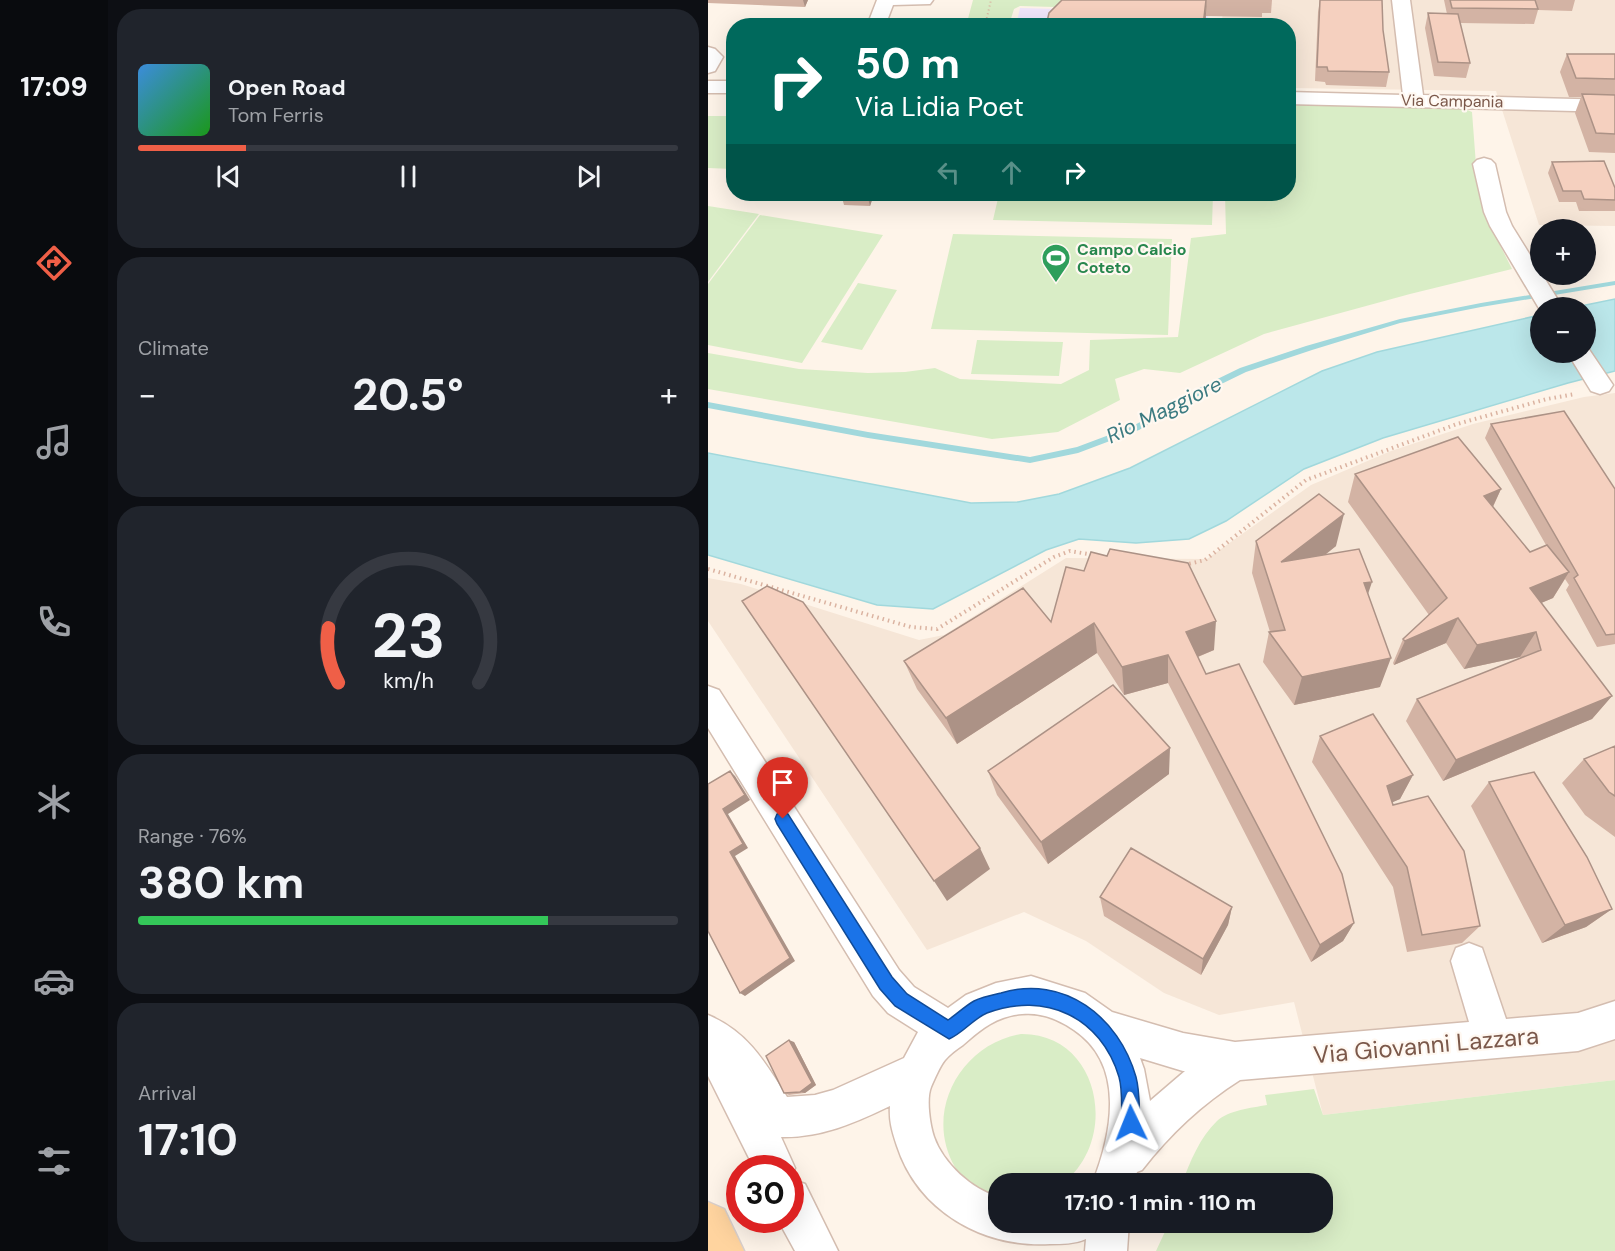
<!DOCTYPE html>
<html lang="en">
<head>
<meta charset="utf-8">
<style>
	:root { --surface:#171b24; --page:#20242c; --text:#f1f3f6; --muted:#9ea1a6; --line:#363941; --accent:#ef5f47 }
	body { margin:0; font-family:"DM Sans",sans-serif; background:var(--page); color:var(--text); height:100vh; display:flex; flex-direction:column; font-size:22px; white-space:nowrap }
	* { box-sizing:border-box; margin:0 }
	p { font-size:20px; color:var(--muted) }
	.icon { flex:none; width:33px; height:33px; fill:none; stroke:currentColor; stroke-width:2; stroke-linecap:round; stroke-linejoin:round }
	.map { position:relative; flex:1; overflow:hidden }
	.sheet { display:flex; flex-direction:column; gap:9px; padding:9px; background:#0d0f14; width:600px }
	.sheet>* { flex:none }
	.banner { position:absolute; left:18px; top:18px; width:570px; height:183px; border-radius:24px; box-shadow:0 6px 24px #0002; background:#00695c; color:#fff; overflow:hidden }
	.controls { position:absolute; left:822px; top:219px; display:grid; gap:12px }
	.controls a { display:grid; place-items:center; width:66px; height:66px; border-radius:50%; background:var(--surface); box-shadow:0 6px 24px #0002; font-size:30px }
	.speed { position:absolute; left:18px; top:1155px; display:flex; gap:12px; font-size:30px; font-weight:700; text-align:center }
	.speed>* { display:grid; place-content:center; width:78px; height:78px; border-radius:50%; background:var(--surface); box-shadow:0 6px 24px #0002; line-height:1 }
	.speed .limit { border:9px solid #d22; background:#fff; color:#111 }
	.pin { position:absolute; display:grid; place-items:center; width:51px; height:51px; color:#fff; margin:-62px -26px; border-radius:50% 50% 50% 0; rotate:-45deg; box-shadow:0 0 6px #0007 }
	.pin .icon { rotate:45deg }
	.me { position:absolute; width:66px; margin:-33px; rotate:358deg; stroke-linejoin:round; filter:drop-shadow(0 0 4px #0008) }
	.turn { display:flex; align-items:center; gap:21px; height:126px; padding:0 30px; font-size:27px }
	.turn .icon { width:78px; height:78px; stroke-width:2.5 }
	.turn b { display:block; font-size:42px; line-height:51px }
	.lanes { display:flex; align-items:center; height:57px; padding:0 30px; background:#0003; justify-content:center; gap:30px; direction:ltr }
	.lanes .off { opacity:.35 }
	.big { font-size:45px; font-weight:700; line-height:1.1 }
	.sheet .card { flex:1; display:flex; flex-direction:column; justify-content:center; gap:9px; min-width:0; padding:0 21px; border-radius:24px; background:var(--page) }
	.sheet .dial { align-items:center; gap:0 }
	.dial svg { height:156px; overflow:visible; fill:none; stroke:var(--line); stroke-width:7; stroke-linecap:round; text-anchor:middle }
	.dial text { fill:var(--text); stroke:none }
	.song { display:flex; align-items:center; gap:18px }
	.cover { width:72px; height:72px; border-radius:9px; background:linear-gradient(135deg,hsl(210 70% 55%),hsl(120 70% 35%)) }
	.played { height:6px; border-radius:3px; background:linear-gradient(90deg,var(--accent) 20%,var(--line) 20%) }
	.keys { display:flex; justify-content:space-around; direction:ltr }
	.heat { display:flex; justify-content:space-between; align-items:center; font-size:33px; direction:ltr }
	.charge { height:9px; border-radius:4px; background:linear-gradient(90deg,#34c759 76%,var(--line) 0) }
	.trip { position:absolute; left:280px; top:1173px; width:345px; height:60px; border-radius:24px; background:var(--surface); box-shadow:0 6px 24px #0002; font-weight:700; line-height:60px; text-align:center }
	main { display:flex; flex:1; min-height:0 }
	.tabs { display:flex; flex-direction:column; width:108px; justify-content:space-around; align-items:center; background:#090b0e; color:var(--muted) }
	.tabs .icon { width:42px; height:42px }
	.tabs .on { color:var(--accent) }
	.tabs b { font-size:27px; color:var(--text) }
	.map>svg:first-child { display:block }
	.residential { fill:#f6e6d7 }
	.education { fill:#f1e6fb }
	.green { fill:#d9edc6 }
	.water { fill:#bbe7ea; stroke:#a1d8dc; stroke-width:1.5 }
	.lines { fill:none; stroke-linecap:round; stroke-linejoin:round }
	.stream { fill:#a1d8dc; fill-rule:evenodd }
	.minor-casing { stroke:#d4bdb0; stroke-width:3 }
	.major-casing { stroke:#dad0cc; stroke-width:3 }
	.path-far1 { stroke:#dbb3a1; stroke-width:2; stroke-dasharray:1 3; stroke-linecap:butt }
	.path { stroke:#dbb3a1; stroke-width:4; stroke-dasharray:1.5 4; stroke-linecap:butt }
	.minor { fill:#fff; fill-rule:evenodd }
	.major { fill:#ffd49f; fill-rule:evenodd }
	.wall { fill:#d3b3a4 }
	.shaded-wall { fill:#ac9286 }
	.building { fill:#f5d0bf; stroke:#ac9286; stroke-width:1.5 }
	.route { fill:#1a73e8; stroke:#114b97; stroke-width:1.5 }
	.labels { text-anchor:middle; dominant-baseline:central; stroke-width:4.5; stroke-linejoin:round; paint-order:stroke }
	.far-street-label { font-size:16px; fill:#7b584a; stroke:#fff8f1 }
	.far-leisure-label { font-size:16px; font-weight:bold; fill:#27864d; stroke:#fff8f1; text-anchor:start }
	.water-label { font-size:21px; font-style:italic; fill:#3c7b81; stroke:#fff8f1 }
	.near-street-label { font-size:24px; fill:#7b584a; stroke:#fff8f1 }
</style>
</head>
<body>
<main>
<nav class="tabs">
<b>17:09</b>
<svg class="icon on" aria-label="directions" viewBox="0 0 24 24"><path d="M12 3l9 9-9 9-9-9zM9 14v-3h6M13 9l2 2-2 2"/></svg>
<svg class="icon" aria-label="music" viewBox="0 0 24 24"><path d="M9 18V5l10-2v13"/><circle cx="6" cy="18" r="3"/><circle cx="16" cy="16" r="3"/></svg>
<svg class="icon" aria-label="phone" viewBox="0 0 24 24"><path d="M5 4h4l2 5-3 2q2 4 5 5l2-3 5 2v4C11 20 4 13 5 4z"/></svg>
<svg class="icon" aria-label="climate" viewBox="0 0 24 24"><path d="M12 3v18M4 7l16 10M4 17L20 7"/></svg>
<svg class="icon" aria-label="car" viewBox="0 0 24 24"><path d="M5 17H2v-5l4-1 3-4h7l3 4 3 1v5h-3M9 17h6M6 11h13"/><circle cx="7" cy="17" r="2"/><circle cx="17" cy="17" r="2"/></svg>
<svg class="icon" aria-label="filters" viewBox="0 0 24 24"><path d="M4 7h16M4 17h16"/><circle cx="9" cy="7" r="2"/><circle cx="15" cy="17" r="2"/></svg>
</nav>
<section class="sheet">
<div class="card">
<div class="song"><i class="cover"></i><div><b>Open Road</b><p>Tom Ferris</p></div></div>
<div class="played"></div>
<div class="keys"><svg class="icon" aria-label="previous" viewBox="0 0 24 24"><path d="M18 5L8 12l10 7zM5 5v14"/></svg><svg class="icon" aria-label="pause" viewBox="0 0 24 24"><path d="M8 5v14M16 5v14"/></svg><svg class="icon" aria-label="next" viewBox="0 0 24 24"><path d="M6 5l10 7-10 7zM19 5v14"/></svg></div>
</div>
<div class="card"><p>Climate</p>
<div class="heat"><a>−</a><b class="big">20.5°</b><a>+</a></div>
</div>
<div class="card dial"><svg viewBox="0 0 100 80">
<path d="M14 69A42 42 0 1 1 86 69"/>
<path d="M14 69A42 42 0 0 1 9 41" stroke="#ef5f47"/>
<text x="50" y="56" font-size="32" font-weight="700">23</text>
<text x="50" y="72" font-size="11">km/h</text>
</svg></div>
<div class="card"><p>Range · 76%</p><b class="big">380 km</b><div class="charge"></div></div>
<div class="card"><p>Arrival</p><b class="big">17:10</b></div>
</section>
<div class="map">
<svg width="907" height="1251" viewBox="0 0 907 1251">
	<rect width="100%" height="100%" fill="#fef4e9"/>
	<path class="residential" d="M515,0H907V226L831,225L788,91L581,88L580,26H514Z
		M907,393V1080L615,1115L586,1002L511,1015L456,993L378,941L316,912L219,950L0,621V578L33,584L211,640L236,635L358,558L499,559L603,485L683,451L765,424L876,397Z"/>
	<path class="education" d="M312,8L500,13L499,25L308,26Z"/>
	<path class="green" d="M265,0H420L418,9L312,6L306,9L301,25L258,26Z
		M581,104L755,108L764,112L768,165L780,221L804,269L702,294L556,334L472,373L436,369L407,379L412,400L350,432L284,439L0,389V353L91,369L160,373L197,372L227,368L252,379L353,384L381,370L382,340L470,337L483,238L518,234L517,194H580Z
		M0,116H25V169L0,168Z
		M291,194H505L504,225L285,220Z
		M0,206L51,214L0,282Z
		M52,215L175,235L94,363L0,345V284Z
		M245,234L464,239L460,335L223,329Z
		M150,283L189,290L154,350L113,342Z
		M269,340L355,342L351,376L263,374Z
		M313,1034C392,1033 412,1139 355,1183L291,1184V1200L285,1199C272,1190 255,1182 247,1167C215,1112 253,1044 313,1034Z
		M907,1080V1251H448L461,1223L615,1222V1184L474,1183C482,1162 492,1137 509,1121C521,1110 543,1108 559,1105L557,1095L606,1089L615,1115Z"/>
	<path class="water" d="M907,299V371L860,383L675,438L596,469L518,521L481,539L428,543L371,539L338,550L225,609L169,605L0,555V453L263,503L310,502L351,494L422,468L614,371L669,352L832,315V352H878V308L868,307Z"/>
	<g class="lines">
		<path class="stream" d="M907,281V285L773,307L692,323L604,350L538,372L499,391L431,430L370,453L322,463L160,438L0,408V402L160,432L322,457L369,447L425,426L493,387L532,368L598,346L692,319L773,303Z"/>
		<g class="minor-casing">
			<path id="minor" d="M169,0H225L222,4L185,5L177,26H159Z
				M684,0H702L715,95L907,100V112L580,104V92L695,95Z
				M0,47L7,49L15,57L7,71L0,73Z
				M0,81H26V93H0Z
				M776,158L783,160L787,164L798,212L804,226L855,308H832V310L782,226L776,212L765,164L769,160Z
				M878,345L905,385L901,391L892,394L883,391L859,352H878Z
				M0,686L11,690L191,970L206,987L240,1008L258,995L288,983L323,976L377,993L404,1012L475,1033L527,1042L761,1022L743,961L748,948L761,943L774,948L798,1019L870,1013L907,1001V1039L870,1051L532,1080C494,1104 462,1134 434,1170L429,1172L425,1184H384C404,1134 418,1065 366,1030C350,1019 333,1012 314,1014C289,1016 273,1029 255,1045C249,1049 242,1054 237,1060C232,1066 226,1080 223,1087C218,1099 222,1125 226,1137C235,1163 264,1190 291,1197V1222H421L419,1251H377L378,1239C366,1244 355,1244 342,1244C275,1248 210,1211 189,1146C184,1131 181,1121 182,1106C147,1123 112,1138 73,1137L87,1168L83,1179L97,1184L130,1251H87L70,1220H82V1168H46L0,1076V1015C40,1032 57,1062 79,1097L107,1095L125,1090L196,1058L210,1032L180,1013L165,996L0,728ZM432,1058L475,1071H477L442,1101L436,1069Z"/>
		</g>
		<g class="major-casing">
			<path id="major" d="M0,1202L16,1209L36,1251H0Z"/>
		</g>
		<path class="path-far1" d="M277,26L283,0"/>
		<path class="path" d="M476,565L497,560L598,480L749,424L839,399L867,394
			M0,569L203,627L229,629L346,557L362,551L386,555"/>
		<use href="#minor" class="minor"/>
		<use href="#major" class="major"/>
	</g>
	<path class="wall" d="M0,0H100L97,7L0,3Z
		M354,0H564L563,13H554V17L498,16L497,26H338Z
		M612,0L675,30L681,72L678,87L618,85L617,82L607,81L610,12Z
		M736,0H867L864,11L830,10L826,24L752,23L762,63L758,78L726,76L717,28L720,13L739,14Z
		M859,54H907V153L881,152L867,113L873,97H861L852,72Z
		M844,162L907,188V211H871L868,202H851L840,173Z
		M133,194H166L162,206L136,205Z
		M783,424L907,489V644L889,647L858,590L861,585L857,579L845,598L833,603L904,696L884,719L735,781L698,721L709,699L813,658L812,657L756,669L738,643L686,665L685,663L695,639L721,615L640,502L647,474L793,489L785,507L822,552L838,545L777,438Z
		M548,541L628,546L617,555L660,593L672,687L586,705L555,662L561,632H562L544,573Z
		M358,567L506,650L490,657L498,674L646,923L635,941L603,962L460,683L416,695L389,653L249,744L209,689L196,661L343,622Z
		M612,736L705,775L692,799L684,802L772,926L754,943L699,952L685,887L604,762Z
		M907,746V837L877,815L854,783L876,759Z
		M280,771L461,774L340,864L289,795Z
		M781,782L904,909L878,927L834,943L763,806Z
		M392,897L524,907L520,925L493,975L396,916Z
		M86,1042L108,1085L97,1093L81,1095L76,1093Z"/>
	<path class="shaded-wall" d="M95,0H100L97,7Z
		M499,0L497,26H495Z
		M159,194H166L162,206Z
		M793,489L780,517L776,496Z
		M636,514L628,546L567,594L573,562Z
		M861,572L845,598L807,614L822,588Z
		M664,582L654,612L656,583Z
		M750,618L738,643L686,665L697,641Z
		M508,621L506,650L477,662L478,632Z
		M386,623L389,653L249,744L238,718Z
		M828,632L812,657L756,669L769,645Z
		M460,655V683L416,695L414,667Z
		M683,658L672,687L586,705L594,677Z
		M904,696L884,719L735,781L748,760Z
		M462,748L461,774L340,864L333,842Z
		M22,771L27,776L42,800L20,814L40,848L27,856L87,961L37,996L32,993L22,852L15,809Z
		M705,775L692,799L667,810L679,786Z
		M272,848L282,869L239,901L226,881Z
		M524,907L520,925L493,975L495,959Z
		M904,909L878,927L834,943L857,925Z
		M646,923L635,941L603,962L612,945Z
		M81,1040L86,1042L108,1085L97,1093L92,1092Z"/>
	<path class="building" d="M354,0H498L495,26H338L341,13Z
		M612,0H674L675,30L681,72L620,71L619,67H609Z
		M742,0H827L830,9L744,8Z
		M720,13L750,14L762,63L730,62Z
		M859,54H907V79L868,78Z
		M874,94L907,95V134L888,133Z
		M896,161L907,188V200L876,199L873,191H855L844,162Z
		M856,411L907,489V634L898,635L866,578L870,575L783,424Z
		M750,437L793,489L776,496L822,552L839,545L861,572L822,588L904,696L748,760L709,699L833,650L828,632L769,645L750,618L697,641L695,639L739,598L647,474Z
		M611,494L636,514L573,562L651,549L664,582L656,583L683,658L594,677L561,632L577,630L548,541Z
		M402,549L480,563L508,621L478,632L498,674L531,664L634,874L646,923L612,945L460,655L414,667L386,623L238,718L196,661L315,588L343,622L358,567L376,571L383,552L399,556Z
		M59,586L95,602L272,848L226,881L34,601Z
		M405,685L462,748L333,842L280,771Z
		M665,714L705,775L679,786L685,805L720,796L756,851L772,926L714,935L699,867L612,736Z
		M907,746V796L901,792L876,759Z
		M22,771L37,795L15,809L35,844L22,852L82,958L32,993L0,931V784Z
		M826,772L879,857L904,909L857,925L781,782Z
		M423,848L524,907L495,959L392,897Z
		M81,1040L104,1083L92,1092L76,1093L58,1056Z"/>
	<path class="route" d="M75,812L80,814L184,977L199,994L240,1020C249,1014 257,1006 266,1001C274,997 284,995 293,993C356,974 411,1017 428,1077C432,1092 431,1109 432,1123L430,1130L423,1132L417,1130L414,1123C413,1108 415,1091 411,1077C393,1017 337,991 279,1013C265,1019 255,1033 241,1039L187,1006L172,989L69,824L67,819L69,814Z"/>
	<defs>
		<g id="stadium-pin" transform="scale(1.5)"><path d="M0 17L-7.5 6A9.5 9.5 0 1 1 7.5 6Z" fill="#2e9e5b" stroke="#fff8f1"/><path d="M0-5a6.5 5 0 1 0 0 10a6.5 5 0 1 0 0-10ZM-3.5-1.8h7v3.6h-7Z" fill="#fff"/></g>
	</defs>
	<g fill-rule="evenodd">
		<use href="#stadium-pin" x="348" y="258"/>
	</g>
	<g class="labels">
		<g class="far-street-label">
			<text transform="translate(744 101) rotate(1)">Via Campania</text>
		</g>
		<g class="far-leisure-label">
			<text x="369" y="249">Campo Calcio<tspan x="369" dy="18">Coteto</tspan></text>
		</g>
		<g class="water-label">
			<text transform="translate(456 410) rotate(-26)">Rio Maggiore</text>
		</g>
		<g class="near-street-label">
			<text transform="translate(718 1045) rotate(-5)">Via Giovanni Lazzara</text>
		</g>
	</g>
</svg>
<div class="controls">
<a>+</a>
<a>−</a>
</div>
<div class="speed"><div class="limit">30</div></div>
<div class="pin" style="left:75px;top:819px;background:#d93025"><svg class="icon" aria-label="arrive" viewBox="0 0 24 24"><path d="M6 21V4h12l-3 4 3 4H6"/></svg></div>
<svg class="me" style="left:423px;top:1123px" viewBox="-20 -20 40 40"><path d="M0-17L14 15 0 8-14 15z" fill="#1a73e8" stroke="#fff" stroke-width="4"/></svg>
<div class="trip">17:10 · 1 min · 110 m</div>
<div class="banner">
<div class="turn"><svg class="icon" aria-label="right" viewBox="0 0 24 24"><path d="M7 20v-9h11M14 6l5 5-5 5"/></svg><div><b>50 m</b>Via Lidia Poet</div></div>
<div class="lanes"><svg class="icon off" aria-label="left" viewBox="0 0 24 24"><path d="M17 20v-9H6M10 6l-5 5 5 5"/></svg><svg class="icon off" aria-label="ahead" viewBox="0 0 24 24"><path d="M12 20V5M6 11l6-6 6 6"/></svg><svg class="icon" aria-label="right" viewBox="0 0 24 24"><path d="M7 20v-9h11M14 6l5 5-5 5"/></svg></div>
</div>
</div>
</main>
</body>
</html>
